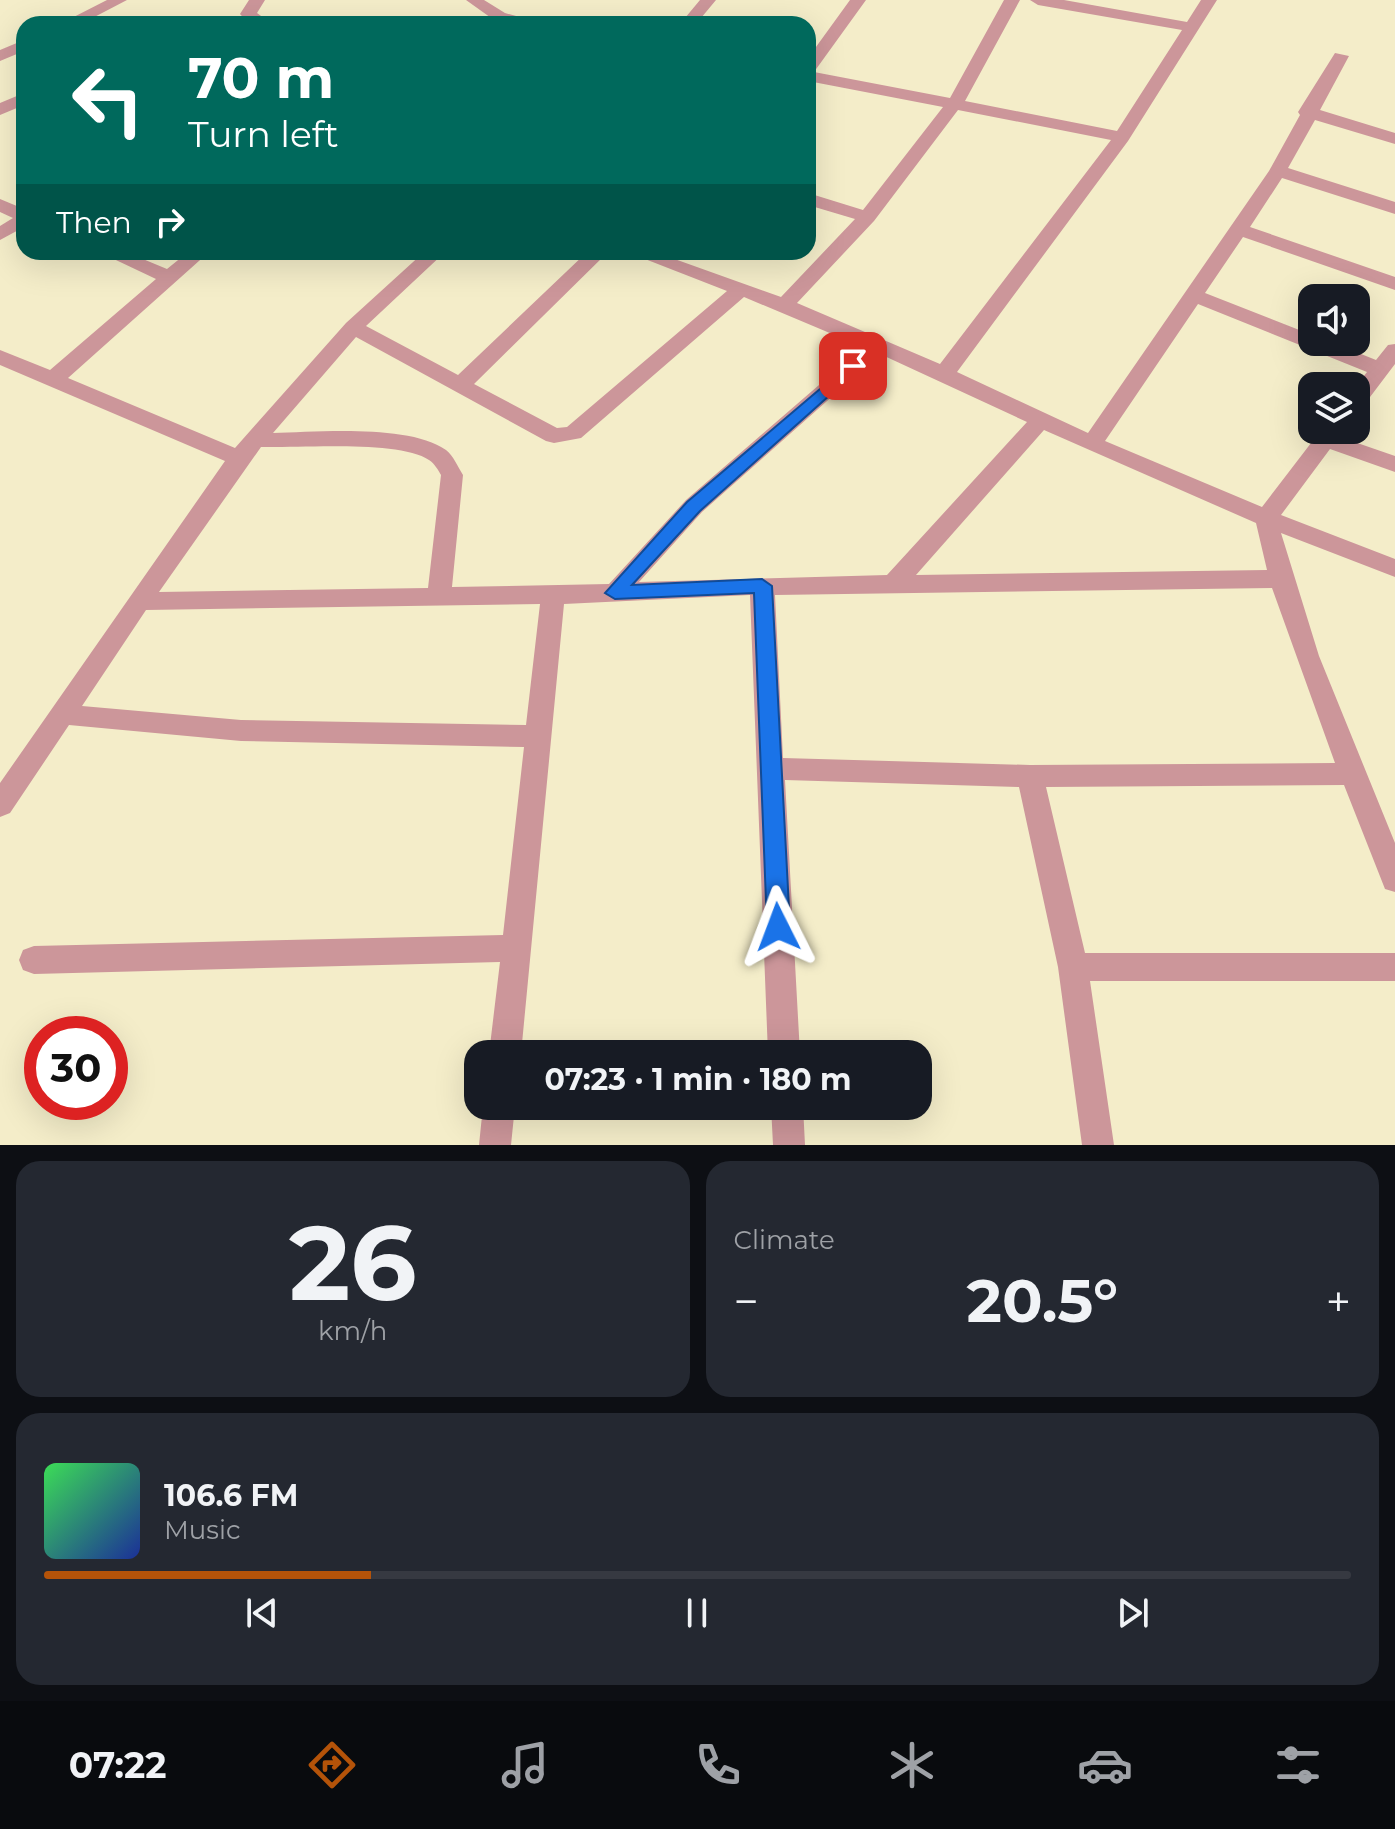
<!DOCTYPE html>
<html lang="en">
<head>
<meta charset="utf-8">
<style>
	:root { --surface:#171b24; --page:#242831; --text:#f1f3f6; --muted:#9ea1a6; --line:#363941; --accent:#b45309 }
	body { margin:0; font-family:Montserrat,sans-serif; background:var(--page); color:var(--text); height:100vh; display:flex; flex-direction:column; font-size:30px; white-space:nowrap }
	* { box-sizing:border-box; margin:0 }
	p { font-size:26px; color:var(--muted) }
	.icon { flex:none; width:44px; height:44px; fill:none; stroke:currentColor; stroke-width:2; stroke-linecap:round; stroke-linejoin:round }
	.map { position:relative; height:1145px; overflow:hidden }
	.panel { display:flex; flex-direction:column; gap:16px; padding:16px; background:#0d0f14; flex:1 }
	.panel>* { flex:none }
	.banner { position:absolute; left:16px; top:16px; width:800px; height:244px; border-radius:24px; box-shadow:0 8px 32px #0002; background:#00695c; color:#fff; overflow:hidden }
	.tools { position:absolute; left:1298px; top:284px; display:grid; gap:16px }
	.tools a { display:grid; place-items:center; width:72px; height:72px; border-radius:16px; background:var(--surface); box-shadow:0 8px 32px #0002; font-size:40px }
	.speed { position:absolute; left:24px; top:1016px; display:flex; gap:16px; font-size:40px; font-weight:700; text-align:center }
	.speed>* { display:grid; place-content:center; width:104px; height:104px; border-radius:50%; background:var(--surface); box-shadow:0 8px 32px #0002; line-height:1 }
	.speed .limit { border:12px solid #d22; background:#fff; color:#111 }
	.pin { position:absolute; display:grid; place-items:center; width:68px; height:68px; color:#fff; margin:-34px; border-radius:16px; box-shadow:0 4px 12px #0006 }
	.me { position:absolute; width:88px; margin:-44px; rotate:357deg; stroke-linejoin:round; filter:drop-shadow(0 0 6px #0008) }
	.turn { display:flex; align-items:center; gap:28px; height:168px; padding:0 40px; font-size:36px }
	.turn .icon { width:104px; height:104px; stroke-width:2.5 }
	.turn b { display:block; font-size:56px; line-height:68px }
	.then { display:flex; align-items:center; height:76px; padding:0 40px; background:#0003; gap:16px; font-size:30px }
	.big { font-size:60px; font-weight:700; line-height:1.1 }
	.panel .card { flex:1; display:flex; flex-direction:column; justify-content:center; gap:12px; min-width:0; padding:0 28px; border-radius:24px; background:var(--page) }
	.panel .dial { align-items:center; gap:0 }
	.dial b { font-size:104px; line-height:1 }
	.song { display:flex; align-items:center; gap:24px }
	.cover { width:96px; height:96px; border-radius:12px; background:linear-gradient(135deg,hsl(130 70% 55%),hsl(230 70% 35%)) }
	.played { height:8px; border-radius:4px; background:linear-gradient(90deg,var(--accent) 25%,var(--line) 25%) }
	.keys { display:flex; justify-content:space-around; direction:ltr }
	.heat { display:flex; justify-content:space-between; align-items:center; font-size:44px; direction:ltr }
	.panel .tiles { flex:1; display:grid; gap:16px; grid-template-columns:1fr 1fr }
	.card:last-child { grid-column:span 2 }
	.trip { position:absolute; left:464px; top:1040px; width:468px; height:80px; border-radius:24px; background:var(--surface); box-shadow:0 8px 32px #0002; font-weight:700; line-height:80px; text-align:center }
	.tabs { display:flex; height:128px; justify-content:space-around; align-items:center; background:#090b0e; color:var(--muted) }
	.tabs .icon { width:56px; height:56px }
	.tabs .on { color:var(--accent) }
	.tabs b { font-size:36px; color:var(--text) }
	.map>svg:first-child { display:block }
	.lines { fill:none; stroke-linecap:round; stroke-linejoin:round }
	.minor { fill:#cc969a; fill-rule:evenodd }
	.route { fill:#1a73e8; stroke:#114b97; stroke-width:2 }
</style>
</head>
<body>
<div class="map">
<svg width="1395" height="1145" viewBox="0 0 1395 1145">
	<rect width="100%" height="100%" fill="#f4edc9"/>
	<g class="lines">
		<path class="minor" d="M107,0H127L81,24H60Z
			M249,0H265L257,13L272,24C259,24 249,25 240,14Z
			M466,0H484L505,13L545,24L494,20Z
			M700,0H716L696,24H680Z
			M850,0H866L814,72L950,98L1004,0H1020L965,101L1117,131L1182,30L1038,5L1030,0H1064L1187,22L1201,0H1217L1128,141L957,372L1088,433L1269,171L1300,115L1298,112L1335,53L1349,56L1320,110L1395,133V144L1315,120L1288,168L1395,202V214L1282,178L1250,227L1395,277V290L1243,237L1205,293L1312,335V342H1331L1376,360L1388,345L1395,344V364L1364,405L1356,407V386L1367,372L1198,304L1105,441L1262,507L1321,430H1344L1340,437L1395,456V472L1330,449L1281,515L1395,559V577L1281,533L1319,656L1395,843V892L1385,889L1344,785L1046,787L1085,953H1395V981H1090L1114,1145H1082L1058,967L1019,787L785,780L800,1054H768L750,595L564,604L521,1054H489L500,962L34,974L23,970L19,960L23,950L34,946L503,935L524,747L241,741L69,725L10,813L0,817V783L225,461L0,365V350L50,370L156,279L99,252H126L167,269L188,252H209L68,378L235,448L346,323L424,252H445L366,326L458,375L587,252H608L474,384L557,428L567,427L727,291L627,252H655L781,297L855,219L808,205V193L863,210L943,107L808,81V58ZM958,110L1111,140L940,364L797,303L874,221ZM744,297L863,347L686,500L609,584L452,587L463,475C458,467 453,455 446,450C409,424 318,432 273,433L356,337L546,441L554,443L581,438ZM880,354L1027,422L887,575L639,582L702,512ZM1044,430L1256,523L1267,570L916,575ZM261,447C298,448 400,440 429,460C435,464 438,470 441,475L428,588L159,592ZM1272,588L1335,763L1030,765L783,758L775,595ZM540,604L526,725L241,720L82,706L146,610Z
			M24,40V51L0,61V50Z
			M24,93V105L0,115V103Z
			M0,199L24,209V227L0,240V226L13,218L0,212Z
			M483,1106H515L511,1145H479Z
			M771,1106H803L805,1145H773Z"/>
	</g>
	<path class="route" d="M853,361L858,363V370L700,511L632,585L762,579L772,586L790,927L786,934L778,937L771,934L767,927L754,593L615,599L605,593L687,502Z"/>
</svg>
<div class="tools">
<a><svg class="icon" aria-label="sound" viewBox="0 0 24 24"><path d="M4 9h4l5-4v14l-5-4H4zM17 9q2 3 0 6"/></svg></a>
<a><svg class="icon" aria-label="layers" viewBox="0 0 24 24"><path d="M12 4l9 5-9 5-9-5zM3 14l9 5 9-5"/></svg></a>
</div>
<div class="speed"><div class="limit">30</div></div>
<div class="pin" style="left:853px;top:366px;background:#d93025"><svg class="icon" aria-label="arrive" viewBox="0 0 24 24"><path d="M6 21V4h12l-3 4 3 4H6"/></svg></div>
<svg class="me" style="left:778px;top:927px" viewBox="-20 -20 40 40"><path d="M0-17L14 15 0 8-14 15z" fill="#1a73e8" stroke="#fff" stroke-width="4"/></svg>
<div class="trip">07:23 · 1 min · 180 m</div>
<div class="banner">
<div class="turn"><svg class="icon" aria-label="left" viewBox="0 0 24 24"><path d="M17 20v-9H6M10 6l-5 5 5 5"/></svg><div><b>70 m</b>Turn left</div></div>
<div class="then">Then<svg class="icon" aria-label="right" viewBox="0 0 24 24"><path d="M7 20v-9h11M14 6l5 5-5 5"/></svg></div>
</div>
</div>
<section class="panel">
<div class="tiles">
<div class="card dial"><b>26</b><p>km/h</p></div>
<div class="card"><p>Climate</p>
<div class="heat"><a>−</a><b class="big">20.5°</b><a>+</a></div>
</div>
<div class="card">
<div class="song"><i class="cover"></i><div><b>106.6 FM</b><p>Music</p></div></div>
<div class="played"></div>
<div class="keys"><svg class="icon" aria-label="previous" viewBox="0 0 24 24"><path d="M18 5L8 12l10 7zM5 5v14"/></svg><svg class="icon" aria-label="pause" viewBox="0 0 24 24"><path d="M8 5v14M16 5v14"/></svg><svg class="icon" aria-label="next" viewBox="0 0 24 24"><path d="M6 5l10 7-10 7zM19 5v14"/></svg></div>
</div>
</div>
</section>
<nav class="tabs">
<b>07:22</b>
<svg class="icon on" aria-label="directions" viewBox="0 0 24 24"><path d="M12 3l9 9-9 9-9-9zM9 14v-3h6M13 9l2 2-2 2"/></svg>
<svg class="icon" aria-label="music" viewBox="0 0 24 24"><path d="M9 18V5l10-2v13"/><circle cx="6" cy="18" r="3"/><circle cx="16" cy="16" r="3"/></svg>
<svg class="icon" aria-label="phone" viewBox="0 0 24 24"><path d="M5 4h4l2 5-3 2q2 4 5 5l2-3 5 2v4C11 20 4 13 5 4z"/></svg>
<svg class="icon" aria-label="climate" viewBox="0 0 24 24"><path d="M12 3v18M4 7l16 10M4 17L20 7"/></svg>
<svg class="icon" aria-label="car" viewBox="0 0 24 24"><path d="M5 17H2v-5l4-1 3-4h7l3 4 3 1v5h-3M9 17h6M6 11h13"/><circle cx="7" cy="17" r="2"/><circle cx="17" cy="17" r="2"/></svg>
<svg class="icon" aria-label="filters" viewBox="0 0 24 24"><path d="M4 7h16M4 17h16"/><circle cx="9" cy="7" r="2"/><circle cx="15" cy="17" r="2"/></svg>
</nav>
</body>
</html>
